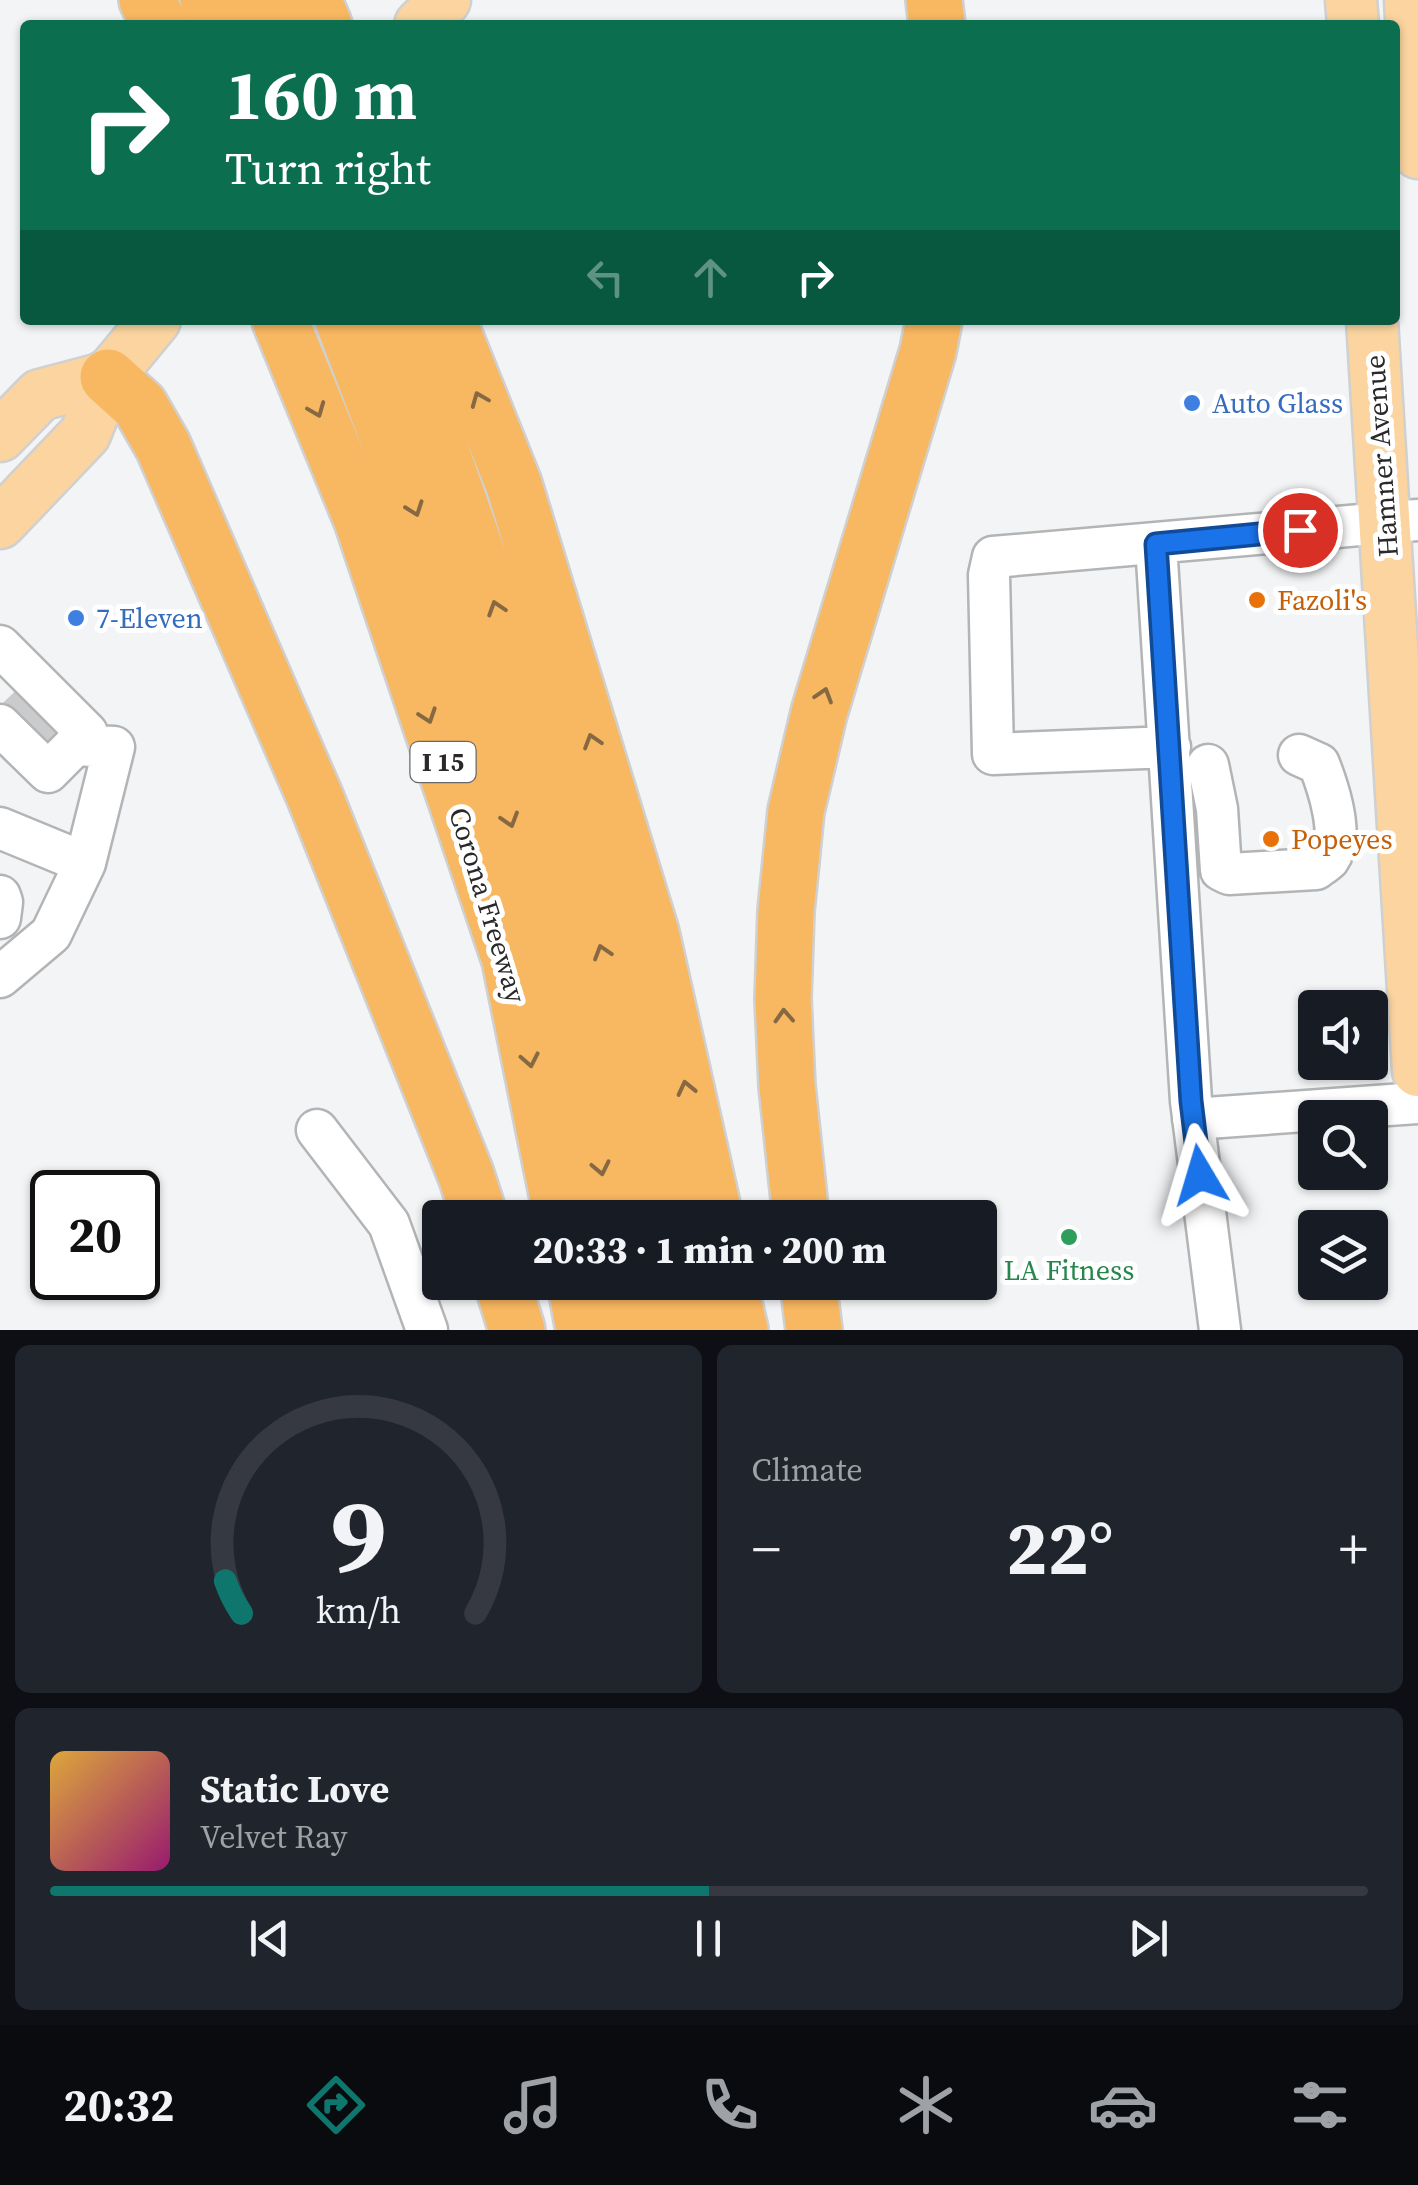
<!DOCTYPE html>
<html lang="en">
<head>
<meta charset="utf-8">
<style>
	:root { --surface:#171b24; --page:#20242c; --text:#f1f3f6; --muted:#9ea1a6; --line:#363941; --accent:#0f766e }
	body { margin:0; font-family:"Source Serif 4",serif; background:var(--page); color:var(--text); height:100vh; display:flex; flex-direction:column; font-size:38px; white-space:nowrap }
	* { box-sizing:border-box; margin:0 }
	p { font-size:32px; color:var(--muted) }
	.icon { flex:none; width:55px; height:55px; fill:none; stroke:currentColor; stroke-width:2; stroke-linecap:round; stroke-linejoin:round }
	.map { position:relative; height:1330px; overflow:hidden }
	.sheet { display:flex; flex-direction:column; gap:15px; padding:15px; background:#0d0f14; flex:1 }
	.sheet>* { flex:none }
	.top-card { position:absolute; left:20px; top:20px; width:1380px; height:305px; border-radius:10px; box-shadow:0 2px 8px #0004; background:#0b6e4f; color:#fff; overflow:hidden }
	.controls { position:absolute; left:1298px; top:990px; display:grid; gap:20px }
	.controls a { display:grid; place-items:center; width:90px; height:90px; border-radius:10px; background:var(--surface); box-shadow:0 2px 8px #0004; font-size:50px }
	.speed { position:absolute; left:30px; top:1170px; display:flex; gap:20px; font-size:50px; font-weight:700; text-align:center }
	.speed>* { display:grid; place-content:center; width:130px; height:130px; border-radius:50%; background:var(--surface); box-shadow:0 2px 8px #0004; line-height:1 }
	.speed .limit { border:5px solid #111; border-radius:15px; background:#fff; color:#111 }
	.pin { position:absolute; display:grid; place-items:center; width:85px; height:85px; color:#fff; margin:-42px; border:5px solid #fff; border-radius:50%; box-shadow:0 2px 10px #0007 }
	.me { position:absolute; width:110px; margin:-55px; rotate:353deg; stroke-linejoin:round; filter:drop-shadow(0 0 8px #0008) }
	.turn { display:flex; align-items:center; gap:35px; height:210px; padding:0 40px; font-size:45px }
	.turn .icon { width:130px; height:130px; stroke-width:2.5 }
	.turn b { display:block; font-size:70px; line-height:85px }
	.lanes { display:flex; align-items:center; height:95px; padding:0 40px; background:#0003; justify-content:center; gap:50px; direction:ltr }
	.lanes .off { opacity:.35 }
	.big { font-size:75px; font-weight:800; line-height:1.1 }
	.sheet .card { flex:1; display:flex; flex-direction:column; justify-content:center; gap:15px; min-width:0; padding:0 35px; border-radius:15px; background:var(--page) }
	.sheet .dial { align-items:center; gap:0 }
	.dial svg { height:260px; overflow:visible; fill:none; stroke:var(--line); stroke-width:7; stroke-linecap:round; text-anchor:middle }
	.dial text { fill:var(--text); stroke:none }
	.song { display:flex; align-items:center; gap:30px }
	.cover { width:120px; height:120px; border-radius:15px; background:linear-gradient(135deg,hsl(40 70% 55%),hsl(320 70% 35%)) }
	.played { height:10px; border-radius:5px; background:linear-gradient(90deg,var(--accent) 50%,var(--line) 50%) }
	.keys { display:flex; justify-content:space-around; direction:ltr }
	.heat { display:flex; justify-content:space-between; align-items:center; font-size:55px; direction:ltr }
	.sheet .tiles { flex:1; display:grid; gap:15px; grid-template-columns:1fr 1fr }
	.card:last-child { grid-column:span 2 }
	.trip { position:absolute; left:422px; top:1200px; width:575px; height:100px; border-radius:10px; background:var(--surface); box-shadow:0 2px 8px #0004; font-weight:800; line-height:100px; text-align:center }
	.tab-bar { display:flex; height:160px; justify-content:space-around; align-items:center; background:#090b0e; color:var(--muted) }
	.tab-bar .icon { width:70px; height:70px }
	.tab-bar .current { color:var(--accent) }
	.tab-bar b { font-size:45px; color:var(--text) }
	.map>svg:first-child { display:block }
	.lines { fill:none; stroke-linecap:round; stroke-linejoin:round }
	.minor-tunnel { stroke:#cacbcd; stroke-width:40; stroke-dasharray:40 20; stroke-linecap:butt }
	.minor-casing { stroke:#b2b4b6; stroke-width:45 }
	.major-casing { stroke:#d0d0d0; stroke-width:55 }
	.highway-casing { stroke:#d0d0d0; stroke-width:60 }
	.minor { stroke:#fff; stroke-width:40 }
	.major { stroke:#fbd4a0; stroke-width:50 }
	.highway { stroke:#f8b761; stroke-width:55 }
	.oneway { stroke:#866943 }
	.route-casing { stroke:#114b97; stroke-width:25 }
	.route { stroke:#1a73e8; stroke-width:18 }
	.shop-dot { fill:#3f7fe0; stroke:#fff; stroke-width:4 }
	.food-dot { fill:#e8710a; stroke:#fff; stroke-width:4 }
	.leisure-dot { fill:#2e9e5b; stroke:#fff; stroke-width:4 }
	.labels { text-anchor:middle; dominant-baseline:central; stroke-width:10; stroke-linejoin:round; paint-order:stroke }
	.shield { fill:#fff; stroke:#69696a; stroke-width:2.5 }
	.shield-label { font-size:25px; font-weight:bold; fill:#29292a }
	.shop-label { font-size:28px; fill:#366cbe; stroke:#fff; text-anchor:start }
	.street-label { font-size:28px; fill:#29292a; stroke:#fff }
	.food-label { font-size:28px; fill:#c56008; stroke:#fff; text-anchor:start }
	.leisure-label { font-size:28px; fill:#27864d; stroke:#fff }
</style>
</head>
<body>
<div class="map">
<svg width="1418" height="1330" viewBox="0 0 1418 1330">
	<rect width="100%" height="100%" fill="#f2f4f6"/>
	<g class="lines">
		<path class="minor-tunnel" d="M15,719L34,701
			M37,740L56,723"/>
		<g class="minor-casing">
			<path id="minor" d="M1156,544L1191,1101L1220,1330
				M0,646L87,733L48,772L0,725
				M1170,747L993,754L989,575L993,557L1418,520
				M1208,765L1217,809L1221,870L1229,874L1316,869C1320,866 1326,862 1329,859C1345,837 1328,787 1319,764L1299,755
				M0,828L85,863
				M0,896L2,902L0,918
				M0,977L51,934L85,863L114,747L74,745
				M1193,1119L1418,1103
				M317,1130L389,1224L427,1330"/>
		</g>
		<g class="major-casing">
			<path id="major" d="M1351,0L1353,25
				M1410,0L1418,153
				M420,25L445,0
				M1372,320L1418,1071
				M0,436L40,395L108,377
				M0,523L85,434L108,377L155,320"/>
		</g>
		<g class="highway-casing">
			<path id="highway" d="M147,0L160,25
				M208,0L221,25
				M257,0L268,25
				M313,0L324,25
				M934,0L937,25
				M280,320L362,520L510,960L562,1218
				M343,320L419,519L569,1015L611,1218
				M395,320L498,613L624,1023L664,1218
				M448,320L514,485L651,933L715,1218
				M108,377L140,406L163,446L315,797L466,1175L480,1218
				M801,1218L787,1086L783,999L786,911L796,811L819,713L928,351L934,320
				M502,1282L517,1330
				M575,1282L584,1330
				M624,1282L634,1330
				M678,1282L688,1330
				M729,1282L740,1330
				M808,1282L814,1330"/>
		</g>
		<use href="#minor" class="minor"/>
		<use href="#major" class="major"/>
		<use href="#highway" class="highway"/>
	</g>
	<defs><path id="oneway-chevron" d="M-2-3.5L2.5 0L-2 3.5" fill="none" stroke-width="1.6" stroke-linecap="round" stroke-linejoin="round" transform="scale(2.5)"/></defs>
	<g class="oneway">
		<use href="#oneway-chevron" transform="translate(479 399) rotate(-112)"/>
		<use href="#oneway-chevron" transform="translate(317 410) rotate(68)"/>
		<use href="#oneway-chevron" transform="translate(415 509) rotate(70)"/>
		<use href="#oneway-chevron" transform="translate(496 608) rotate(-108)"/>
		<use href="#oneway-chevron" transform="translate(824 695) rotate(-73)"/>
		<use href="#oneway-chevron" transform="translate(428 716) rotate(71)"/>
		<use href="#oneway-chevron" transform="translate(592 741) rotate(-107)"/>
		<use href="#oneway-chevron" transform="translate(510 820) rotate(73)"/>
		<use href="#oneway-chevron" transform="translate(602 952) rotate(-107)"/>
		<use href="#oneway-chevron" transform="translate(784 1016) rotate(-93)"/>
		<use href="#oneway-chevron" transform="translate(530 1060) rotate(79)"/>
		<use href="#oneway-chevron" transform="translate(686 1088) rotate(-103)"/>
		<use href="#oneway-chevron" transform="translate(601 1168) rotate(78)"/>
	</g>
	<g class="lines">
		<g class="route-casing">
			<path id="route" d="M1200,1175L1191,1101L1156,544L1300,530"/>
		</g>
		<use href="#route" class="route"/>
	</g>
	<g class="shop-dot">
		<circle cx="1192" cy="403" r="10"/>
		<circle cx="76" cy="618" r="10"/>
	</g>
	<g class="food-dot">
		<circle cx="1257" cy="600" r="10"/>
		<circle cx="1271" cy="839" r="10"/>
	</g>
	<circle class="leisure-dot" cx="1069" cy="1237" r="10"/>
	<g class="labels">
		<rect class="shield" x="410.5" y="742" width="65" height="40" rx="8"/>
		<g class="shield-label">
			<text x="443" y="762">I 15</text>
		</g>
		<g class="shop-label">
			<text x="1212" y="403">Auto Glass</text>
			<text x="96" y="618">7-Eleven</text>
		</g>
		<g class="street-label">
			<text transform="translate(1381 456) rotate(-94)">Hamner Avenue</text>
			<text transform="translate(488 905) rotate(73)">Corona Freeway</text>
		</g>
		<g class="food-label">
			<text x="1277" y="600">Fazoli's</text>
			<text x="1291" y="839">Popeyes</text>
		</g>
		<g class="leisure-label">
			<text x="1069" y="1270">LA Fitness</text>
		</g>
	</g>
</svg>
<div class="controls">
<a><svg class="icon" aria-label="sound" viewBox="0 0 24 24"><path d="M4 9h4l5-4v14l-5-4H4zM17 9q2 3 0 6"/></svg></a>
<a><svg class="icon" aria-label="search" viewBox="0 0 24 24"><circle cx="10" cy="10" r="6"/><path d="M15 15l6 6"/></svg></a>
<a><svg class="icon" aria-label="layers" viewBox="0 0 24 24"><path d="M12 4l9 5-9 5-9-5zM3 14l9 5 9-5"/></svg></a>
</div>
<div class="speed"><div class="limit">20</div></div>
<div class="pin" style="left:1300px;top:530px;background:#d93025"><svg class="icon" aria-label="arrive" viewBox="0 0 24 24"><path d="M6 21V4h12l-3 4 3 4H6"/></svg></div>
<svg class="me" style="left:1200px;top:1175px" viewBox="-20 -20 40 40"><path d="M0-17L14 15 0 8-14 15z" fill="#1a73e8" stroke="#fff" stroke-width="4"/></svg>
<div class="trip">20:33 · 1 min · 200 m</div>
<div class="top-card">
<div class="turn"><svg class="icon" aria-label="right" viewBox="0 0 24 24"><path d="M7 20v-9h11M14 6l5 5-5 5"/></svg><div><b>160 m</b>Turn right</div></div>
<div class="lanes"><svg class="icon off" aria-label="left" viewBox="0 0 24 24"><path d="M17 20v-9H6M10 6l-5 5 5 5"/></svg><svg class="icon off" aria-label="ahead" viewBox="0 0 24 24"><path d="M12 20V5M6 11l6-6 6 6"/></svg><svg class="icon" aria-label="right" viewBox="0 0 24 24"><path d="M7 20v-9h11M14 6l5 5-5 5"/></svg></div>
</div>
</div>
<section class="sheet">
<div class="tiles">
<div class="card dial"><svg viewBox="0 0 100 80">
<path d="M14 69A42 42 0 1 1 86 69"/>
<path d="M14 69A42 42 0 0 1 9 59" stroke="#0f766e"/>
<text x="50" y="56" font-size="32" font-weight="700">9</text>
<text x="50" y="72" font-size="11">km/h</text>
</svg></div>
<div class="card"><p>Climate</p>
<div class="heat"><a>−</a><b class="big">22°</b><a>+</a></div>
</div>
<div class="card">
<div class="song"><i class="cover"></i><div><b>Static Love</b><p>Velvet Ray</p></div></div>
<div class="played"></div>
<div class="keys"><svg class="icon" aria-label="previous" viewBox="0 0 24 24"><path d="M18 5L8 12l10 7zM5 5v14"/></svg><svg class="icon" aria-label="pause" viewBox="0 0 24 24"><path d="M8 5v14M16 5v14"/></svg><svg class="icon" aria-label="next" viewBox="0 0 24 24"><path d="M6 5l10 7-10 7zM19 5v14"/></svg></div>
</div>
</div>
</section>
<nav class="tab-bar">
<b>20:32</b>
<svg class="icon current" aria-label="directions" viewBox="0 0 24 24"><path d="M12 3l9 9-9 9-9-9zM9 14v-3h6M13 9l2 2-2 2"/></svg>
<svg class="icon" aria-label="music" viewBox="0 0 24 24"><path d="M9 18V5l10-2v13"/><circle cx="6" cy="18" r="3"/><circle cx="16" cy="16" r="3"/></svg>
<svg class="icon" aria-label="phone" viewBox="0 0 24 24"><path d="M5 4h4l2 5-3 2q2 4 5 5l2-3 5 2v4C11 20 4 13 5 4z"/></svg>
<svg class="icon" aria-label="climate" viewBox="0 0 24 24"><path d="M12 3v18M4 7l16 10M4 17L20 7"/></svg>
<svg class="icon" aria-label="car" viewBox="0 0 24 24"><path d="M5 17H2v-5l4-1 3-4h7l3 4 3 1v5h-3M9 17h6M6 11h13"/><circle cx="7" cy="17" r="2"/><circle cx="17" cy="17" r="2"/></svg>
<svg class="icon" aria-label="filters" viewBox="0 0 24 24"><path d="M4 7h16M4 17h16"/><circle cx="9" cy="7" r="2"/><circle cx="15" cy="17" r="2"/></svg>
</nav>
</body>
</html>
